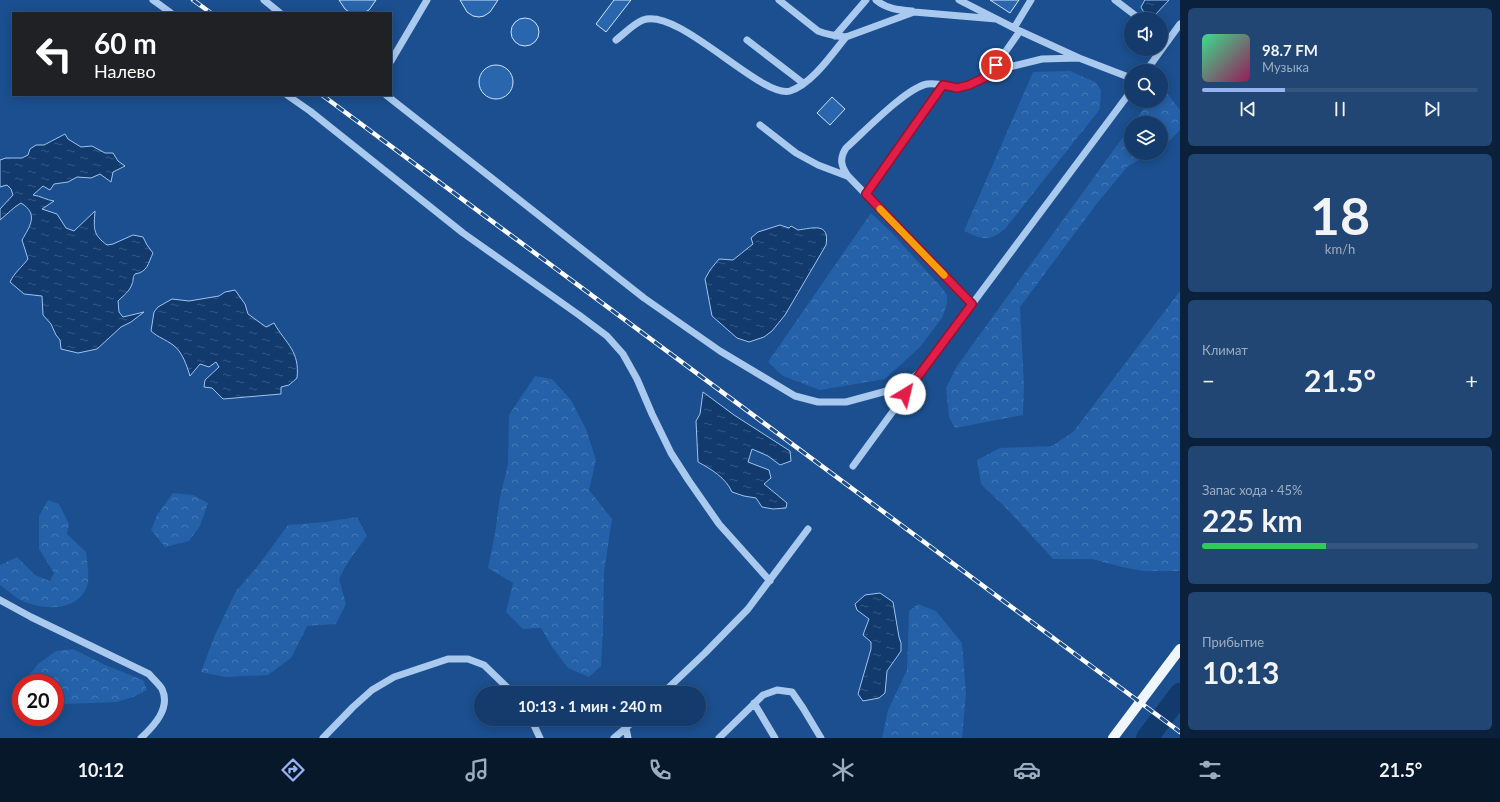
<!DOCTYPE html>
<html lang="ru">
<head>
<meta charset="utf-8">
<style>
	:root { --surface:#143b6b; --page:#214673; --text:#f1f3f6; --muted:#9dadc1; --line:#33557e; --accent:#95b2f1 }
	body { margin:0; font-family:Lato,sans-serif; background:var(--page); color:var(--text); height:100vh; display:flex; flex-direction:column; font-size:15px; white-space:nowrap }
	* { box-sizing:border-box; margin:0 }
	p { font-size:13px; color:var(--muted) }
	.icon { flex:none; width:22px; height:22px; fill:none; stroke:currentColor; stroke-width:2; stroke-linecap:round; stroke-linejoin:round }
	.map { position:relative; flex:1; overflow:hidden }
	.drawer { display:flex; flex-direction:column; gap:8px; padding:8px; background:#0b203b; width:320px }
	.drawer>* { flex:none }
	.hud { position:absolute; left:12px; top:12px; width:380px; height:84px; border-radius:0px; box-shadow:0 2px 10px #0003,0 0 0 1px var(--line); background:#202124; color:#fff; overflow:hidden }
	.tools { position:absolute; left:1124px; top:12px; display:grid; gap:8px }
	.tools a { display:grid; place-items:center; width:44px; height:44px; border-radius:50%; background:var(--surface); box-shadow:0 2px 10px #0003,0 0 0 1px var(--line); font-size:20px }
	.speed { position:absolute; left:12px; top:674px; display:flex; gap:8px; font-size:20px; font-weight:700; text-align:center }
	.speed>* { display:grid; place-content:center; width:52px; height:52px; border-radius:50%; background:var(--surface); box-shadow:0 2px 10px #0003,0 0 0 1px var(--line); line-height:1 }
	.speed .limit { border:6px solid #d22; background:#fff; color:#111 }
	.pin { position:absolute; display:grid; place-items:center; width:34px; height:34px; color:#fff; margin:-17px; border:2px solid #fff; border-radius:50%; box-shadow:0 1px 4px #0007 }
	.me { position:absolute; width:44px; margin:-22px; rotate:36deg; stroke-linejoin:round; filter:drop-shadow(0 0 3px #0008) }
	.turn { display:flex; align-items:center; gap:14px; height:84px; padding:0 16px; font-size:18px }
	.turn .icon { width:52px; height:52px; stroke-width:2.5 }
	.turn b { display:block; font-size:28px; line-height:34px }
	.big { font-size:30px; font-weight:700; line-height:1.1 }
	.drawer .widget { flex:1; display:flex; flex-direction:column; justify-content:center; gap:6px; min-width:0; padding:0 14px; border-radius:6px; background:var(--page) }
	.drawer .dial { align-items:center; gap:0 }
	.dial b { font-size:52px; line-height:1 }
	.song { display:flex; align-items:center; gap:12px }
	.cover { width:48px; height:48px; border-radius:6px; background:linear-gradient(135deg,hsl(150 70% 55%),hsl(330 70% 35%)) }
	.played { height:4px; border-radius:2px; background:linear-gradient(90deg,var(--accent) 30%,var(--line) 30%) }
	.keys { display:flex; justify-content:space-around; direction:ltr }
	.heat { display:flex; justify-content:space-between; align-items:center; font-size:22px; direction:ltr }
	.charge { height:6px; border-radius:3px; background:linear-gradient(90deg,#34c759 45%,var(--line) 0) }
	.trip { position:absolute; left:474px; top:686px; width:232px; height:40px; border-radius:20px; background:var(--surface); box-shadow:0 2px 10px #0003,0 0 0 1px var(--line); font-weight:700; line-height:40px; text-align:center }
	.tabs { display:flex; height:64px; justify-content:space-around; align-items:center; background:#08182b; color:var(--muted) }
	.tabs .icon { width:28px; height:28px }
	.tabs .selected { color:var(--accent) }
	.tabs b { font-size:18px; color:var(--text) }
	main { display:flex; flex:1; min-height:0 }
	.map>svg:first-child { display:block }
	.forest { fill:url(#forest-crowns) }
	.water { fill:url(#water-ripples); stroke:#9cc4f0 }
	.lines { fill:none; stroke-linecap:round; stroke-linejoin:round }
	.river { stroke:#123a6d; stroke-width:22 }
	.building { fill:#2a66ad; stroke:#cfe3fa }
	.minor { stroke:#a9c9ee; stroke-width:7 }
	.major { stroke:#f0f6ff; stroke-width:10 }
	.rail-casing { stroke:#fff; stroke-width:4.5 }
	.rail { stroke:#1b4f8f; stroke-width:3; stroke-dasharray:9; stroke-linecap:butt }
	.route-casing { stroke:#92132f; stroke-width:10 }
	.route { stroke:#e11d48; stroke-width:7 }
	.slow { stroke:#f59e0b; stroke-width:7 }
</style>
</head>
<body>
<main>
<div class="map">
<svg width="1180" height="738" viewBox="0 0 1180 738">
	<defs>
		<pattern id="forest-crowns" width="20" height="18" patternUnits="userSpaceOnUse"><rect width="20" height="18" fill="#2461a8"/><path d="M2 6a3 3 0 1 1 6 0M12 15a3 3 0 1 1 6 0" fill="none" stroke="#4579b5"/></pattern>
		<pattern id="water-ripples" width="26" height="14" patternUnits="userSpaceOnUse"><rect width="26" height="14" fill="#123a6d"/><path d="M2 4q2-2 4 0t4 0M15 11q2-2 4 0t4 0" fill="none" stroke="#365883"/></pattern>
	</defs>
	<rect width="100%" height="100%" fill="#1b4f8f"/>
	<path class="forest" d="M1070,71L1095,82L1101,90L1100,109L1005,229C989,242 983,240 964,231L1033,72Z
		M1161,91H1165L1180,110V130L1167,143L1161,146V123H1133L1149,101H1161Z
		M1131,126V153H1150L1127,167L1095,206L1020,307L1024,387L1023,415L955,428L949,417L946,388L957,366Z
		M871,213L891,232L942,288L947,295V304L942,318L920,347L885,379L820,390L783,376L768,362Z
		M1180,291V571H1144L1122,567L1092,559H1053L1007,509L981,484L977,460L1000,448L1052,446L1073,432Z
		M535,376L552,379L571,400L586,429L596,460L589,490L612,519L604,572L603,629L601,666L589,677L568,668L552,647L541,628L523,629L506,612L513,583L488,568L495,533L500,497L508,464L509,415Z
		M173,493L193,495L208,503L200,526L189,541L165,547L151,530L157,515Z
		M48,500L59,504L69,524L67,534L86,552C87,560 90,579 87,586C77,613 42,610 20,600C13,596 6,589 0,585V565L17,557L35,575L50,581L54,573L39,549V516Z
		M357,517L367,536L348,562L339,579L346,604L336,624L307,626L291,658L268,675L225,677L201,672L215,635L236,591L257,567L288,525L325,522Z
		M918,604L936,611L962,643L966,693L962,738H882L888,710L907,670L909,611Z
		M73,649L105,665L143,680L147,690L133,697L117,702L63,704L55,706V683H23L38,664L56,651Z"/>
	<path class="water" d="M1145,0H1169L1154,16H1150L1143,11L1141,7Z
		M65,134L68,139L81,147L92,146L105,153H113L118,161L125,166L113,172L111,182L100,174L91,178L77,177L68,182L54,184L50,190L43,186L33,195C41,196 46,200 54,201L42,209L57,214L66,228L74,231L95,211C94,228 92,234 107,245L113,244L133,235L143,237L147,245L153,253C148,263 148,272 135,274C132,278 134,280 132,284C130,291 123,296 118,301L119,312L123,317L144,312L131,322L121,327L97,349L78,353L61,349L60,340L56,335L51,324L43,315L42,296L24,294L10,282C14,273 22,267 28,259L22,240C30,226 39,214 21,203L15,207L0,220V209L13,195L11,189L7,185L0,187V160L6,158H22L28,155L30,149L36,145H44Z
		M780,225L789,228L791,226L798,230C813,228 830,222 826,245L785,315L772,331L764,337L749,342L737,338L712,316L705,279L710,270L719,259L733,260L753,244L751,238L758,232Z
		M235,290L245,304L248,314L266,327L274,323C286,344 300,351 297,378L289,385L281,387V394L223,399L212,388L204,387L205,380L219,367L216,362L209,367L200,364L190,376C187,366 182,351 173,345C165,339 159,338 151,331L154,312L158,307L172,299L189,301L219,296L225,292Z
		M703,392L734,415L790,451L791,461L780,465L768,456L752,449L748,462L769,470L771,478L764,484L787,503L786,508L773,509L762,507L756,498L744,496L732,492C726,478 711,469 698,462L696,421L700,414Z
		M880,593L893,602L899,637L901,643V651L887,671L885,693L879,698L863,701L858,694L871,649V642L863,635L869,619L857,610L855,604L865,595Z"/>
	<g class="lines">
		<path class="river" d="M1147,738L1180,694"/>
	</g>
	<path class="building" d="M339,0H376L369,10L363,13L349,12L345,9Z
		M460,0H498L490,12L484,16L479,17L473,16L467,12Z
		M614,0H631L606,32L596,24Z
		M990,0H1019L1010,13Z
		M511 32a14 14 0 1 1 28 0a14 14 0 1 1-28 0Z
		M479 82a17 17 0 1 1 34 0a17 17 0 1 1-34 0Z
		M832,97L845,109L830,125L817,113Z"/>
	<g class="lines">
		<path class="minor" d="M153,0L171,13
			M264,0L280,13
			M779,0L818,31C828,35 836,36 846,37L914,12L996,19
			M876,0C887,9 898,10 912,11
			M959,0L1020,31L1079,58L1131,78
			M1115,0L1140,19
			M1014,28L1031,0
			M835,36L866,0
			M1161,36L1168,41
			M616,40C624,34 633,24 643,20C679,7 761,99 790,91C812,84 832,54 846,37
			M747,40L803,83
			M391,61L427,0
			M1146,71L1180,24
			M989,75L1020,31
			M287,95L310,111L463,233L579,315L607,336L623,354L637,379L652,414L671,453L689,481L719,524L770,581
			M386,95L644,298L720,351L795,396L818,402H846L883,392L906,383L923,370L1131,91
			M760,125L796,153L818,165L847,176
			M865,194L943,85
			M972,304L848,176C841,166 839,159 846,148C864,132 906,88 927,84C940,82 951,88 964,87L1013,66L1042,59L1079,58
			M853,466L918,377
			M0,600L31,617L149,674C153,679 159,684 162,689C171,708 154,726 141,738
			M663,693L705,653L748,609L808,529
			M754,703L775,738
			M531,719L540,738
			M323,738L353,707L372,690L394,677L448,659H468L484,665L513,693
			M614,738L626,728
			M628,738L626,728L635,719
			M719,738L763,695L777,690L792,692L803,708L821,738"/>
		<path class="major" d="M1113,738L1180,649"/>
		<g class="rail-casing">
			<path id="rail" d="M193,0L211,13
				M322,95L1180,732"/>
		</g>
		<use href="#rail" class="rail"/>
	</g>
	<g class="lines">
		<g class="route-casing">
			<path id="route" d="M905,394L972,304L866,194L943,85L957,88L969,85L988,76L996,65"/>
		</g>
		<use href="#route" class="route"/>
		<path class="slow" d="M880,209L944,275"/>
	</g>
</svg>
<div class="tools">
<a><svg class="icon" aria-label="sound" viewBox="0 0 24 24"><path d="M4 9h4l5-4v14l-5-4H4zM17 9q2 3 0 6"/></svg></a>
<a><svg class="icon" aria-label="search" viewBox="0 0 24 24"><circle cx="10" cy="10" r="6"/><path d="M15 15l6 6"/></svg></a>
<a><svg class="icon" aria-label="layers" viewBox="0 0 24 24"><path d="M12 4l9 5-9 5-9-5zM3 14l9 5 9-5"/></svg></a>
</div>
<div class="speed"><div class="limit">20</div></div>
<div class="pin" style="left:996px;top:65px;background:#d93025"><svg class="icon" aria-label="arrive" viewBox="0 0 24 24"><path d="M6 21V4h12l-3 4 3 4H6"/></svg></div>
<svg class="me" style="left:905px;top:394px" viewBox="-20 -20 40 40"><circle r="19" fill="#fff"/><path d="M0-13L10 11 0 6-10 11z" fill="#e11d48"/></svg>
<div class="trip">10:13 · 1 мин · 240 m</div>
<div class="hud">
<div class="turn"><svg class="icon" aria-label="left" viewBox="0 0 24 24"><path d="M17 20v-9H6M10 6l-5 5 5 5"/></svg><div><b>60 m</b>Налево</div></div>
</div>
</div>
<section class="drawer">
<div class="widget">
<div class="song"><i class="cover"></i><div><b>98.7 FM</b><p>Музыка</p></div></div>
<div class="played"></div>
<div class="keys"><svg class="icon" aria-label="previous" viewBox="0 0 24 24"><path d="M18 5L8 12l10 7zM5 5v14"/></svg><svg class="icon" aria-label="pause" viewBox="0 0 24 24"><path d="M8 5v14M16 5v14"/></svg><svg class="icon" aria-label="next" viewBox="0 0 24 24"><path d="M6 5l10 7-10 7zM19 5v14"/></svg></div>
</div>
<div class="widget dial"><b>18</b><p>km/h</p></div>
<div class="widget"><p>Климат</p>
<div class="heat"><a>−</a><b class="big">21.5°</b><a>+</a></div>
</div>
<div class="widget"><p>Запас хода · 45%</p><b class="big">225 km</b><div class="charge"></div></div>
<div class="widget"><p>Прибытие</p><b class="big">10:13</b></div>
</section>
</main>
<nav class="tabs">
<b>10:12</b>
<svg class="icon selected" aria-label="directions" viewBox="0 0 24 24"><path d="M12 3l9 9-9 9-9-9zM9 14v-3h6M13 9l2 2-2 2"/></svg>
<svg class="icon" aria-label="music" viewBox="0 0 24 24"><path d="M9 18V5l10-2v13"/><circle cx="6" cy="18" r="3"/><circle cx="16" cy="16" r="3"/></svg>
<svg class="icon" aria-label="phone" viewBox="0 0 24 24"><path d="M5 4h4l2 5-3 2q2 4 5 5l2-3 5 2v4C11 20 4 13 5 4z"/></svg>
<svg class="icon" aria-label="climate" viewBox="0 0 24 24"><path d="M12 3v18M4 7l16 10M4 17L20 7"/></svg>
<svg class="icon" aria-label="car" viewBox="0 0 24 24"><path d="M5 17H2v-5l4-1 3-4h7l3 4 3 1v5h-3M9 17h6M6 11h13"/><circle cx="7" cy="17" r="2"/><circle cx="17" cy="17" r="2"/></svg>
<svg class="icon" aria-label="filters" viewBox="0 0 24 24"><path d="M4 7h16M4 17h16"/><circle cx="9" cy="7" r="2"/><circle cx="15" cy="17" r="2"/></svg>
<b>21.5°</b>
</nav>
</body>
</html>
